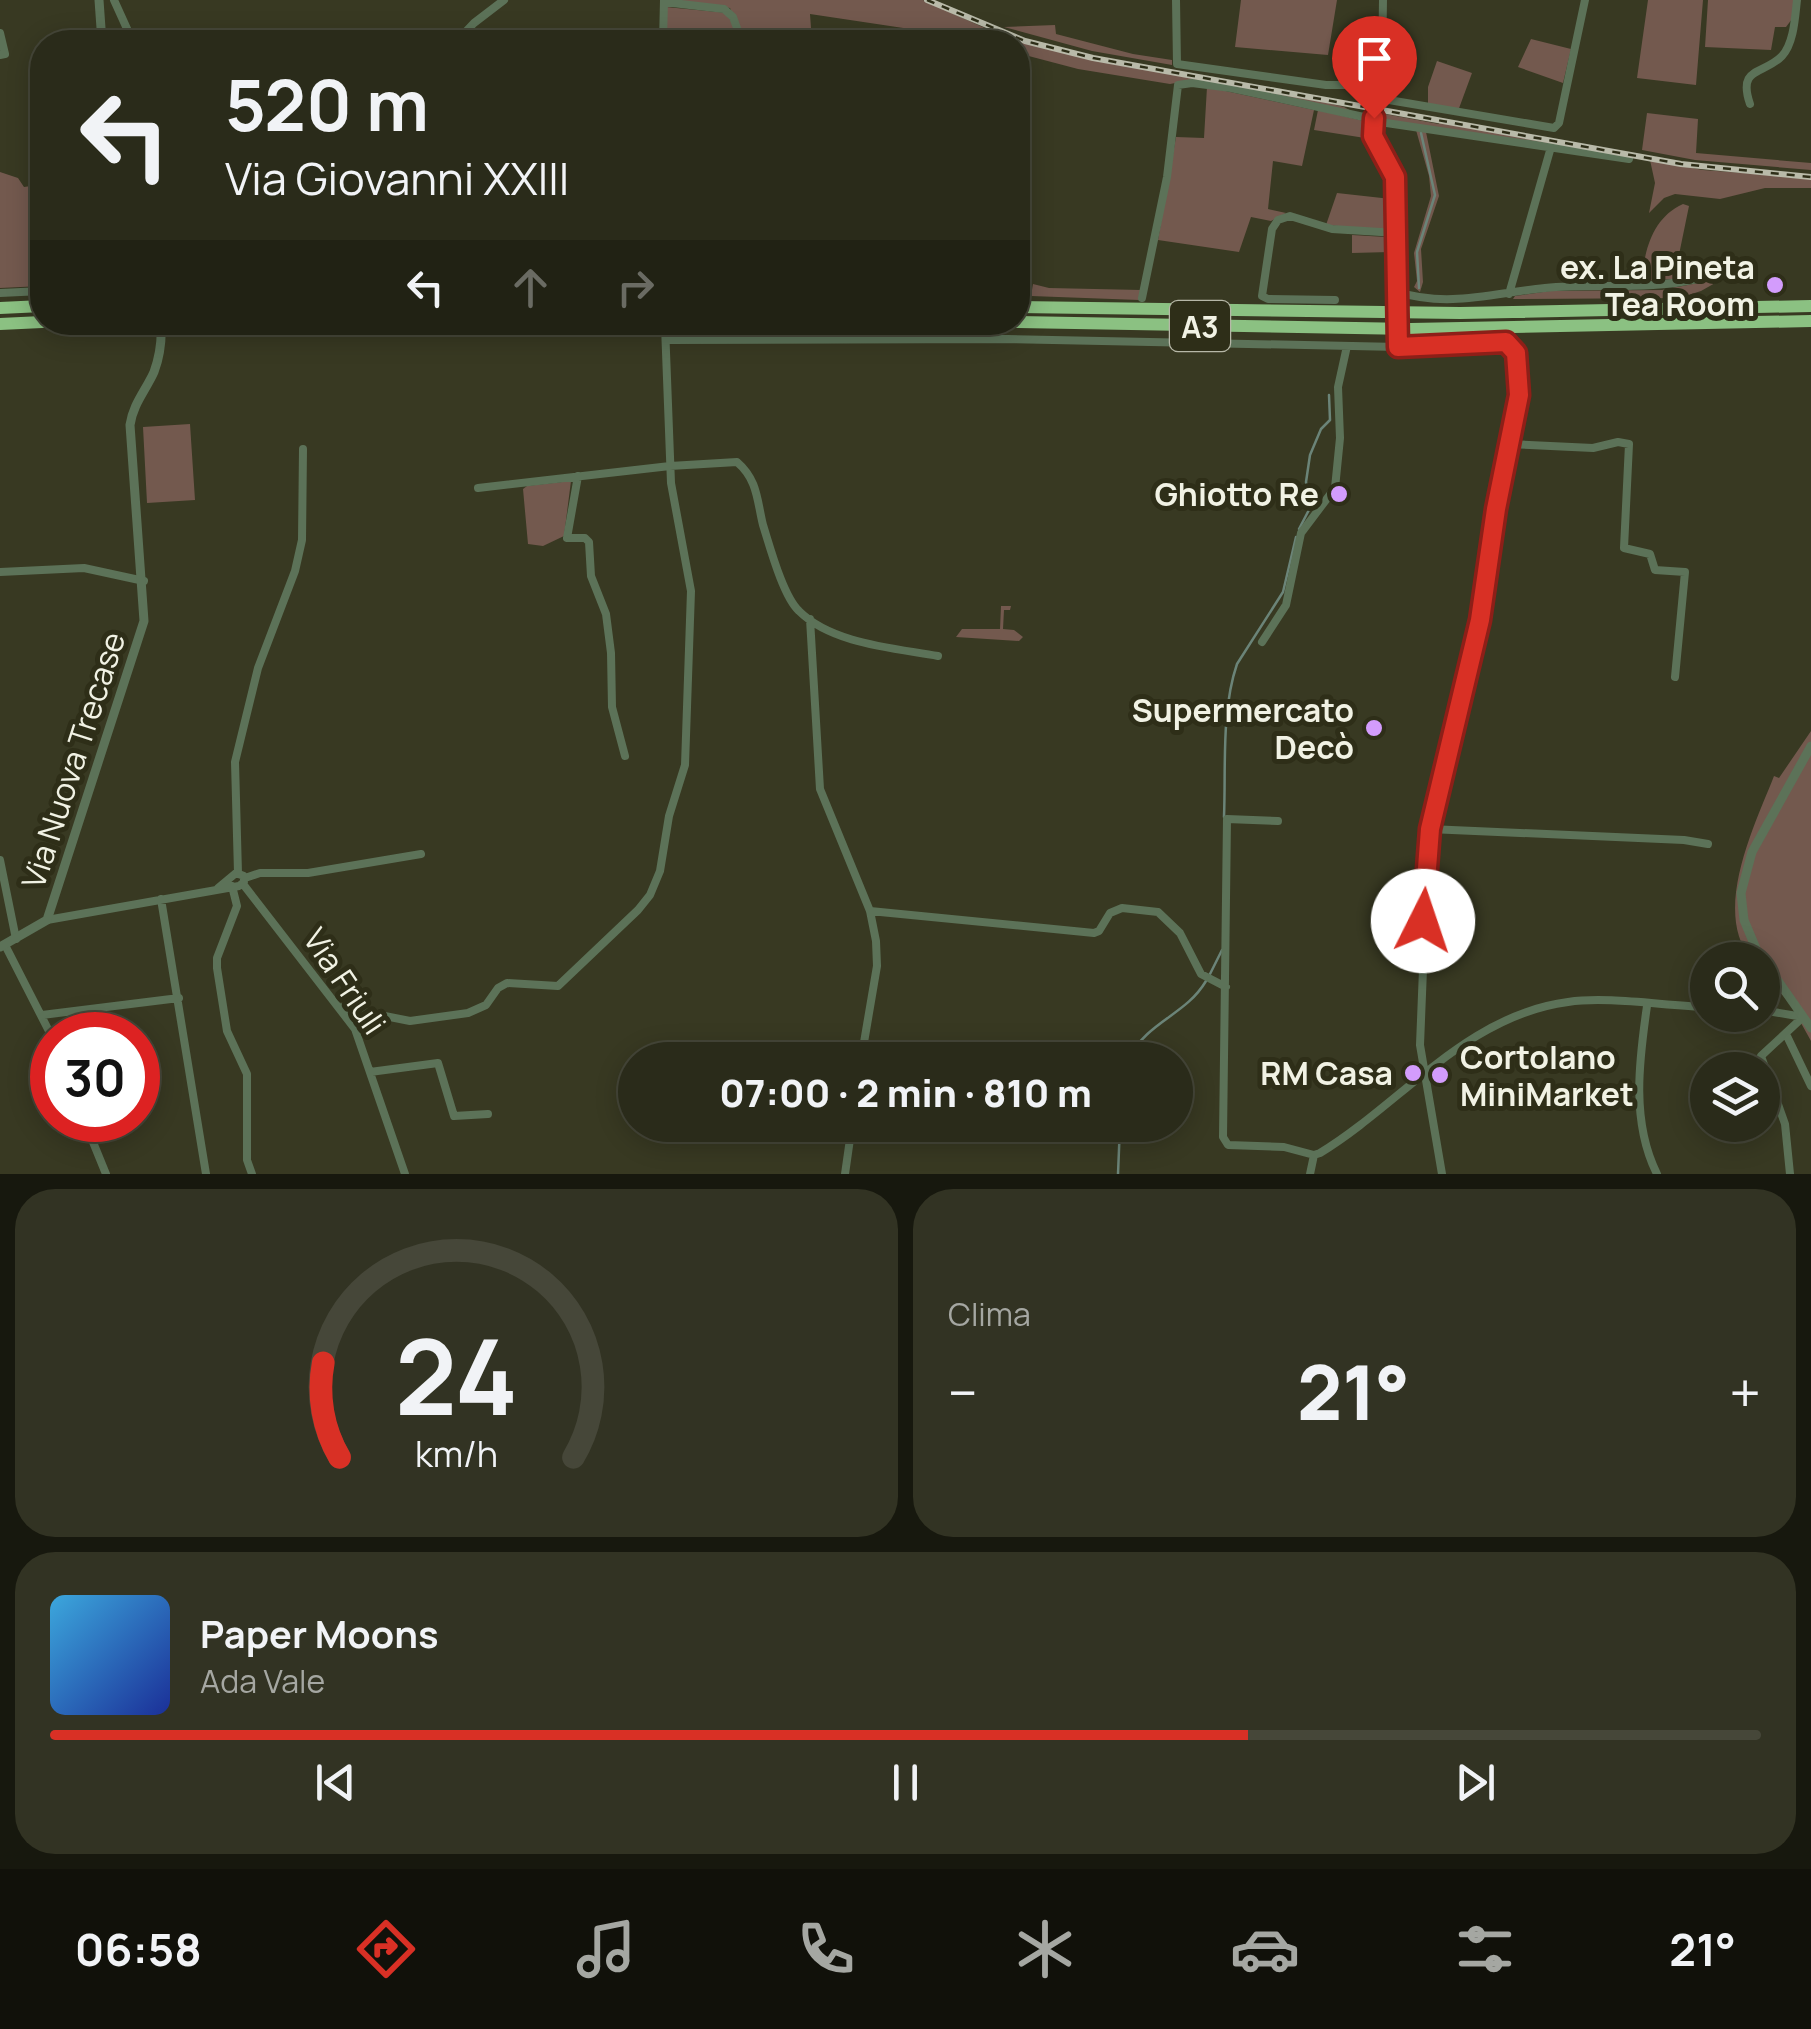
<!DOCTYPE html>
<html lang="it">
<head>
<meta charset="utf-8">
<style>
	:root { --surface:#2a2b1a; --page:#323323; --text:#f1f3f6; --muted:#a5a7a2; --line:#464739; --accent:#d93025 }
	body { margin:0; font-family:Manrope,sans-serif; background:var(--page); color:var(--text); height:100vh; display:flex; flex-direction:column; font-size:38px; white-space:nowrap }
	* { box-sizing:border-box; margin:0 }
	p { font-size:32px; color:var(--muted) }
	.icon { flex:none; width:55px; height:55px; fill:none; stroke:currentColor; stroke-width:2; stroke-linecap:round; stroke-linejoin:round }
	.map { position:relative; height:1174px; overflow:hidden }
	.side { display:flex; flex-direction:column; gap:15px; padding:15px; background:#17180e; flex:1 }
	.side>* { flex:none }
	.hud { position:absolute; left:30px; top:30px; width:1000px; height:305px; border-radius:40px; box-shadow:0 5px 25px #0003,0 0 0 2px var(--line); background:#2a2b1a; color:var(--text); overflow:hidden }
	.tools { position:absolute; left:1690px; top:942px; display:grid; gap:20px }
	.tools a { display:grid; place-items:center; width:90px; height:90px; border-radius:50%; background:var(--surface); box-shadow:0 5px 25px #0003,0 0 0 2px var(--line); font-size:50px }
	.speed { position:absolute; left:30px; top:1012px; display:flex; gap:20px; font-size:50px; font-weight:700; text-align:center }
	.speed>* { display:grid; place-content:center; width:130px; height:130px; border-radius:50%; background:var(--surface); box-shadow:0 5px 25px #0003,0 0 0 2px var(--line); line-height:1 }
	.speed .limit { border:15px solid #d22; background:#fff; color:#111 }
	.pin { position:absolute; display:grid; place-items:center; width:85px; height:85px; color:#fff; margin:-102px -42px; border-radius:50% 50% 50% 0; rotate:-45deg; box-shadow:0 0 10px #0007 }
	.pin .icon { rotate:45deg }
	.me { position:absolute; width:110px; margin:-55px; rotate:4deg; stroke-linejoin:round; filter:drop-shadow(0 0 8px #0008) }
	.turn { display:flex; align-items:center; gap:35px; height:210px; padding:0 30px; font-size:45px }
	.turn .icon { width:130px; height:130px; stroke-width:2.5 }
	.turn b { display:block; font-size:70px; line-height:85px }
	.lanes { display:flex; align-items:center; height:95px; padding:0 30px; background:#0003; justify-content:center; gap:50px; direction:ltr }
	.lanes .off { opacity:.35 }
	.big { font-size:75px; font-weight:800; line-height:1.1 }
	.side .card { flex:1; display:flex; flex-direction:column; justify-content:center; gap:15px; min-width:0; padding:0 35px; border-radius:40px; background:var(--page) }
	.side .dial { align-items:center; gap:0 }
	.dial svg { height:260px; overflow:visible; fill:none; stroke:var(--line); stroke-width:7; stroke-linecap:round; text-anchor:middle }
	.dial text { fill:var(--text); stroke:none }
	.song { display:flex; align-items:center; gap:30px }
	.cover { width:120px; height:120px; border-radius:15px; background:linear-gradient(135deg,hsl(200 70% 55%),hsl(230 70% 35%)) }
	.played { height:10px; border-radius:5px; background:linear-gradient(90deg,var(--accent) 70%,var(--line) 70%) }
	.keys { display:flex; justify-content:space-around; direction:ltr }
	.heat { display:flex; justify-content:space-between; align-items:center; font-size:55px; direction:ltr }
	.side .tiles { flex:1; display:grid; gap:15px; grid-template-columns:1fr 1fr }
	.card:last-child { grid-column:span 2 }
	.trip { position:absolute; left:618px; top:1042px; width:575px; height:100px; border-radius:50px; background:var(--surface); box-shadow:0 5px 25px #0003,0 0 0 2px var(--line); font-weight:800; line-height:100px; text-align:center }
	.tab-bar { display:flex; height:160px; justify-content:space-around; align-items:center; background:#11110a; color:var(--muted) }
	.tab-bar .icon { width:70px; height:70px }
	.tab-bar .selected { color:var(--accent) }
	.tab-bar b { font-size:45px; color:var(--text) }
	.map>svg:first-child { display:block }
	.green { fill:#73594e }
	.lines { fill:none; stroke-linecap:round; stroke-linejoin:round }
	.stream { stroke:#6b8478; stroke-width:2.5 }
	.minor { stroke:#5c7258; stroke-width:8 }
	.tertiary { stroke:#5c7258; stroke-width:9 }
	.motorway { stroke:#8bc182; stroke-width:12 }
	.rail-casing { stroke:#b9baa9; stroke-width:6 }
	.rail { stroke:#2e2e18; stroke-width:2.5; stroke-dasharray:8; stroke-linecap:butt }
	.route-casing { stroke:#8d1f18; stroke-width:25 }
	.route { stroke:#d93025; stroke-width:18 }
	.poi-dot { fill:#d39cfc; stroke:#2e2e18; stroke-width:4 }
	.labels { text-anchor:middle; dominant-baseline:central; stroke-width:10; stroke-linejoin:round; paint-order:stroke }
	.shield { fill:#2e2e18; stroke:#b6b7a7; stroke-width:2.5 }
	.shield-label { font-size:30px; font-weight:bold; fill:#f1f2e4 }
	.poi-label { font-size:32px; font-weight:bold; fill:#f1f2e4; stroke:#2e2e18; text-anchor:end }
	.street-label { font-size:32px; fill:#f1f2e4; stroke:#2e2e18 }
</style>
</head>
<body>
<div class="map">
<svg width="1811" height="1174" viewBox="0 0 1811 1174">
	<rect width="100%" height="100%" fill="#383922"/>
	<path class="green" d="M667,0H923L987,29L1029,43L1300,96L1344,107L1355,113L1191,80L1170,84L1078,69L1021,54L1018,67V42H970V38L810,14L812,42H745L730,8Z
		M1241,0H1337L1328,55L1235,47Z
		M1648,0H1703L1696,85L1637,78Z
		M1708,0H1795L1792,19L1786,27H1775L1771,50L1705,47Z
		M666,7L728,13L739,41L665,42Z
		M1055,25L1056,34L1133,54L1172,60V65L1092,51L1004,27Z
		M1531,39L1571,49L1563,83L1518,67Z
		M1437,61L1472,73L1458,111L1428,105V87Z
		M1207,87L1314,110L1302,166L1273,161L1268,209L1286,213L1271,221L1251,217L1239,252L1158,240L1176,137L1204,138Z
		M1318,110L1364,121L1365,138L1314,130Z
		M1380,113L1439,124L1440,121L1571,147L1379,120Z
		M1647,113L1698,119L1696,153L1811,163V170L1695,160L1642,150Z
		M1416,130L1426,132L1439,196L1421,249L1423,282L1420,292L1414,287L1417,281L1414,253L1431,196L1429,176Z
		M1650,160L1703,170L1811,178V188H1765L1720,199L1675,194L1664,198L1649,213L1655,183Z
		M0,172L18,178L24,187L31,186L42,200V286L0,288Z
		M1337,193L1391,199L1390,225L1386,230L1326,225Z
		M1683,204L1689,206L1674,279L1641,281C1645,250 1652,218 1683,204Z
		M1352,235L1386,237L1390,252L1352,253Z
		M1724,278L1701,291L1679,298L1513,299L1515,296L1550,291L1662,290Z
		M1033,284L1049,288L1141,290L1139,300L1031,296Z
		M190,424L195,500L147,503L143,427Z
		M571,481L564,536L543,546L528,544L523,489L527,486Z
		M1001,606H1011L1010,610H1004L1003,629L1014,630L1023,637L1019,641L956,637L962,629H1000Z
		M1811,731V1041L1791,1005L1763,972L1762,960H1752C1711,912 1755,825 1774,776L1779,778Z"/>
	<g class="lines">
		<path class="stream" d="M1419,288L1417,252L1435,195L1421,133
			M1299,529L1310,508L1306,482L1310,455L1321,429L1330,420L1329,395
			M1224,817C1226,768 1221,711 1237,664L1283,592L1296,537
			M1210,974L1222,950
			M1127,1060C1150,1019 1185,1016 1206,981
			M1118,1174L1120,1125"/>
		<path class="minor" d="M114,0L133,42
			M1176,0L1177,64L1326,85H1380
			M1383,0L1382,68L1373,127L1376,144L1395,177L1399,347
			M664,2L724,9L733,17L742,42
			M0,33L5,54L0,55
			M456,42L474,23L504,0
			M663,42L664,0
			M1377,98L1554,128L1559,123L1585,0
			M1750,104C1737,66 1764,75 1782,56C1794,43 1795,17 1797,0
			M1373,121L1629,159
			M1398,292C1448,308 1494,293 1545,288C1597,283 1649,291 1701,278
			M0,293L42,291
			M1509,294L1551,147
			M1142,298L1167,177L1178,85L1192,83L1231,88L1373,119
			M1335,300L1268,299L1262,296L1272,229L1278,220L1290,216L1332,229L1397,233
			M666,340L1008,339L1399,347L1505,342L1517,353L1519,395L1496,509L1480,620L1428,843L1420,1045L1442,1174
			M1509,444L1593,448L1618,442L1629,444L1624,548L1650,554L1655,570L1685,572L1675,677
			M578,476L567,538H585L589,542L591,576L606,614L611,653L612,707L625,756
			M478,488L670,466L737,462C758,480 757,501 763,525C770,547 783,596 799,611C832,644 894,648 938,656
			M0,572L84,568L144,581
			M810,619L820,789L870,911L876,941L877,966L861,1060
			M1262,642L1286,605L1301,533L1335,488L1340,438L1338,387L1347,346
			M1278,821L1227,819L1223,1137L1228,1145L1284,1147L1314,1155L1320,1153C1402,1103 1467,1015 1568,1002C1608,996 1665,1006 1708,1007
			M1429,829L1684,840L1708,844
			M0,860L16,939
			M238,873L235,762L258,668L295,571L302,540L303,449
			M245,878L260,873H308L421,854
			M243,884L355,1029L405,1174
			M232,886L237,906L217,958V968L227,1031L247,1074V1160L252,1174
			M161,899L206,1174
			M870,911L1094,933L1099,931L1110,913L1122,908L1158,912L1180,933L1201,974L1226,987
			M47,920L239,886L244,882V876L236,873L218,888
			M5,945L52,1037
			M1647,1006C1639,1061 1631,1122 1657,1174
			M339,1007L410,1021L468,1013L486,1005L498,988L507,983L558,986L638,910L650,895L660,871L669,816L685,765L691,591L671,483L665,326
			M1762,1010L1803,1017L1761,1056L1785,1124L1790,1174
			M42,1015L179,998
			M1786,1034L1811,1086
			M370,1072L438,1063L454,1116L488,1114
			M84,1120L106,1174
			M845,1174L852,1125
			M1310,1174L1314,1155"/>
		<path class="tertiary" d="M99,0L102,42
			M1811,746L1752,852L1741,893L1744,920L1757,951L1811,1028
			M0,947L47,920L144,621L130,425C133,404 146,390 154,372C160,356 162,339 161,322"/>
		<path class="motorway" d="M1018,307L1460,313L1811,306
			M0,308L42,306
			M1018,322L1411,329L1811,321
			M0,324L42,322"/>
		<g class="rail-casing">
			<path id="rail" d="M927,0L1025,41L1093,58L1681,164L1811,177"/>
		</g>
		<use href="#rail" class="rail"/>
	</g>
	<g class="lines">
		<g class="route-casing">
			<path id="route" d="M1374,118L1373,136L1395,177L1398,347L1506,342L1516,353L1519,395L1496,509L1480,620L1430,829L1423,921"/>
		</g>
		<use href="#route" class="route"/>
	</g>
	<g class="poi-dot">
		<circle cx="1775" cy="285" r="10"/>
		<circle cx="1339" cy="494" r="10"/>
		<circle cx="1374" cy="728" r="10"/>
		<circle cx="1413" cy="1073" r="10"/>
		<circle cx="1440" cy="1075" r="10"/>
	</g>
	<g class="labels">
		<rect class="shield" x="1170" y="301" width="60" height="50" rx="8"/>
		<g class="shield-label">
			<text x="1200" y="326">A3</text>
		</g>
		<g class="poi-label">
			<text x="1755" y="267">ex. La Pineta<tspan x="1755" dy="37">Tea Room</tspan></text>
			<text x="1319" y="494">Ghiotto Re</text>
			<text x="1354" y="710">Supermercato<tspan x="1354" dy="37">Decò</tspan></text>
			<text x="1460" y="1057" text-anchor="start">Cortolano<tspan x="1460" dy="37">MiniMarket</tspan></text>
			<text x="1393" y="1073">RM Casa</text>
		</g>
		<g class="street-label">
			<text transform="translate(73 760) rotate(-72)">Via Nuova Trecase</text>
			<text transform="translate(345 981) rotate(56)">Via Friuli</text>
		</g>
	</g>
</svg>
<div class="tools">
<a><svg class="icon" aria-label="search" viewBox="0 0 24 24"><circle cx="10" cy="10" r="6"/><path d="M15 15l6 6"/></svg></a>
<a><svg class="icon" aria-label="layers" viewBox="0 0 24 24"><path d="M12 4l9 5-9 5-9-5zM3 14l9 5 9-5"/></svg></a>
</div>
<div class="speed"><div class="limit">30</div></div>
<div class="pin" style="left:1374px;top:118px;background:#d93025"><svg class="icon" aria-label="arrive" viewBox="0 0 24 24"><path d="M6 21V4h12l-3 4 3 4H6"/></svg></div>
<svg class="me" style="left:1423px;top:921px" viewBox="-20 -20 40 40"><circle r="19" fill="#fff"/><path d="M0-13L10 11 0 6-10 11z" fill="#d93025"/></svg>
<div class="trip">07:00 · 2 min · 810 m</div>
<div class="hud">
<div class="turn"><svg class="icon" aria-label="left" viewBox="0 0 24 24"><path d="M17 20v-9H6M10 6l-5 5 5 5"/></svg><div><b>520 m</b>Via Giovanni XXIII</div></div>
<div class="lanes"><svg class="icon" aria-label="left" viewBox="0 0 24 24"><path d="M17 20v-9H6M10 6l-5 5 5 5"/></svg><svg class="icon off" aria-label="ahead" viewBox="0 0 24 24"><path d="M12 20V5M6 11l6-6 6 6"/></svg><svg class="icon off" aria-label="right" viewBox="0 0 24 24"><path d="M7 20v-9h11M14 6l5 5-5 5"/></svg></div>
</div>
</div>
<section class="side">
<div class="tiles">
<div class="card dial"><svg viewBox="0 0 100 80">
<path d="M14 69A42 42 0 1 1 86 69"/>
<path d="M14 69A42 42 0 0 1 9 40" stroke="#d93025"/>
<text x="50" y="56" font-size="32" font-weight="700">24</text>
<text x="50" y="72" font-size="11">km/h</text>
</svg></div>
<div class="card"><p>Clima</p>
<div class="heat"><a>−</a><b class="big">21°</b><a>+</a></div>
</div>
<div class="card">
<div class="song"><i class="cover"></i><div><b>Paper Moons</b><p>Ada Vale</p></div></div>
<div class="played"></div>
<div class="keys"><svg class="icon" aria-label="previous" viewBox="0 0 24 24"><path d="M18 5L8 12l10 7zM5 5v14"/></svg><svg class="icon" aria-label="pause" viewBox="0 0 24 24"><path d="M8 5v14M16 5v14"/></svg><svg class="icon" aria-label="next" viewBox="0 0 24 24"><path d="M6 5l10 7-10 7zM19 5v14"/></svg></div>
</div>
</div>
</section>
<nav class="tab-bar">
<b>06:58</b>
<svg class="icon selected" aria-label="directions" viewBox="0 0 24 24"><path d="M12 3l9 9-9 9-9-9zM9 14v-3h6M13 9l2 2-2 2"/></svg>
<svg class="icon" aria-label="music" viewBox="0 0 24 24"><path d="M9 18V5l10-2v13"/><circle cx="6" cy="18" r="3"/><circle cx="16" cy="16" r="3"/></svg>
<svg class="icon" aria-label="phone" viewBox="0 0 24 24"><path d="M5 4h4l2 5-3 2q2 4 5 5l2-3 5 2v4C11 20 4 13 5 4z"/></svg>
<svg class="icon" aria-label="climate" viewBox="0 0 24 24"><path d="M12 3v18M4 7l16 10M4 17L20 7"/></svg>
<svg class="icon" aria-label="car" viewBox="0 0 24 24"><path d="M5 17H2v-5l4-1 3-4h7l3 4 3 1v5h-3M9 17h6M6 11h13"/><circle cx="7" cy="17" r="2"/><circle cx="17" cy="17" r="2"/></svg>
<svg class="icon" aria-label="filters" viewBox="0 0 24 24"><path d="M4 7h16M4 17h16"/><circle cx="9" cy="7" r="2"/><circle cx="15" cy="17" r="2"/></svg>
<b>21°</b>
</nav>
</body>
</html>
